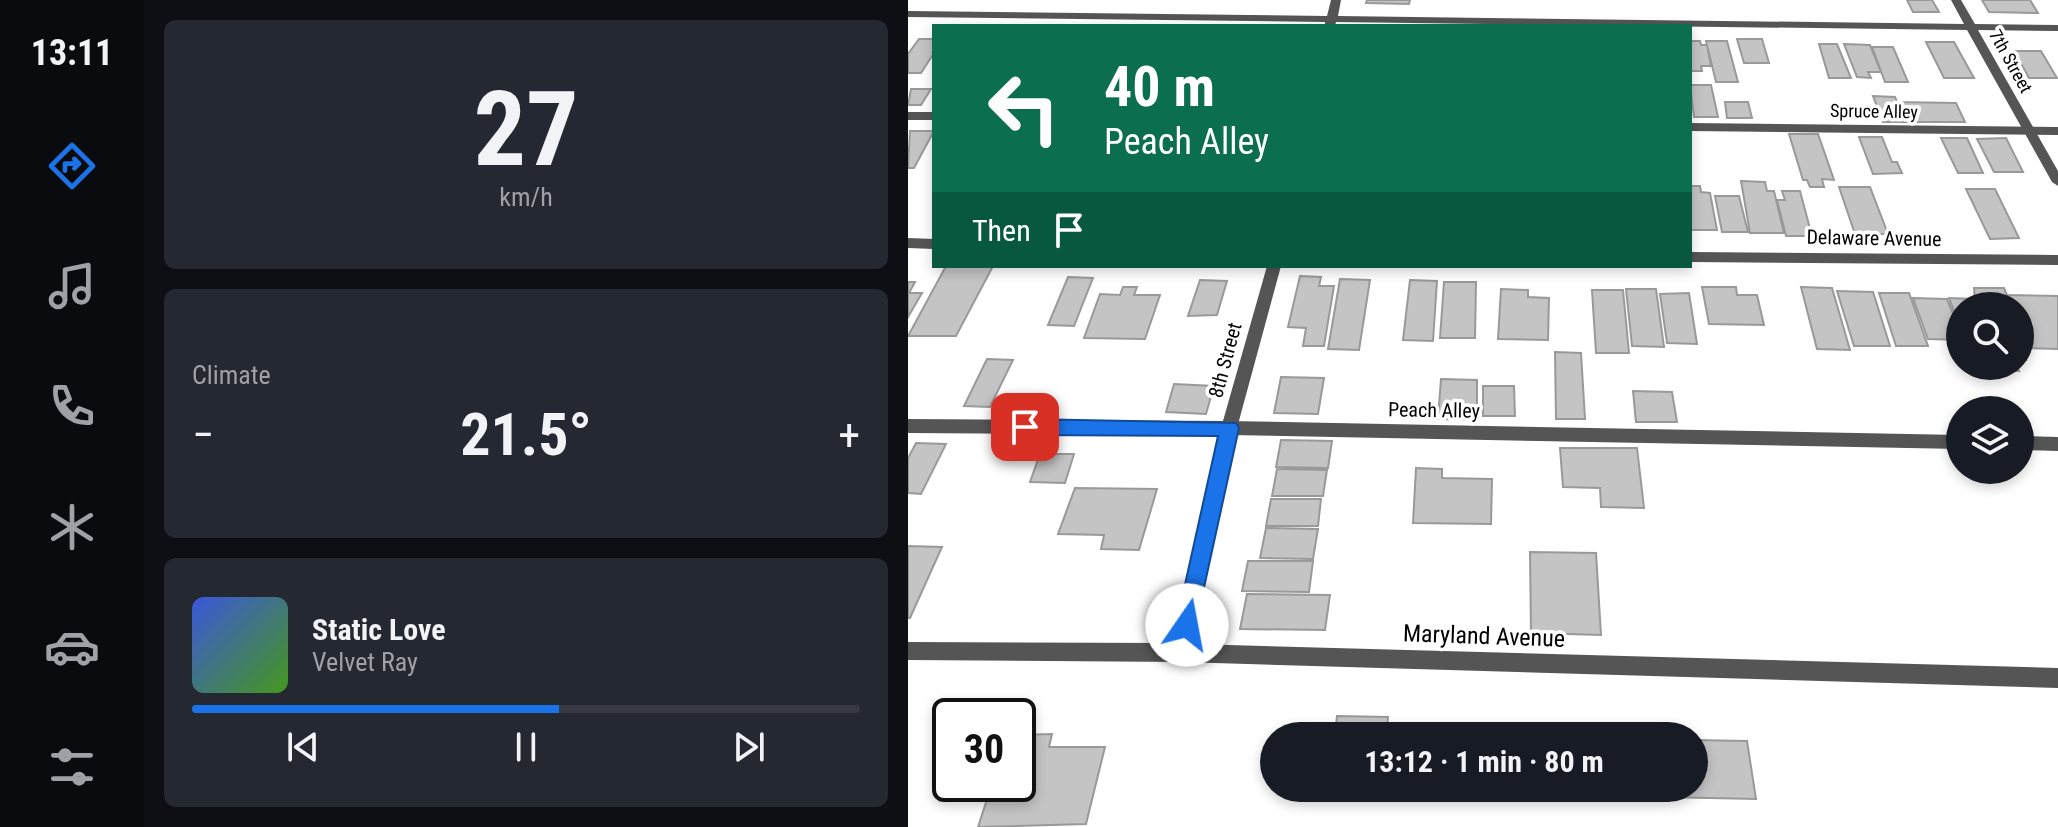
<!DOCTYPE html>
<html lang="en">
<head>
<meta charset="utf-8">
<style>
	:root { --surface:#171b24; --page:#242831; --text:#f1f3f6; --muted:#9ea1a6; --line:#363941; --accent:#1a73e8 }
	body { margin:0; font-family:"Roboto Condensed",sans-serif; background:var(--page); color:var(--text); height:100vh; display:flex; flex-direction:column; font-size:30px; white-space:nowrap }
	* { box-sizing:border-box; margin:0 }
	p { font-size:26px; color:var(--muted) }
	.icon { flex:none; width:44px; height:44px; fill:none; stroke:currentColor; stroke-width:2; stroke-linecap:round; stroke-linejoin:round }
	.map { position:relative; flex:1; overflow:hidden }
	.details { display:flex; flex-direction:column; gap:20px; padding:20px; background:#0d0f14; width:764px }
	.details>* { flex:none }
	.hud { position:absolute; left:24px; top:24px; width:760px; height:244px; border-radius:0px; box-shadow:0 4px 12px #0003; background:#0b6e4f; color:#fff; overflow:hidden }
	.controls { position:absolute; left:1038px; top:292px; display:grid; gap:16px }
	.controls a { display:grid; place-items:center; width:88px; height:88px; border-radius:50%; background:var(--surface); box-shadow:0 4px 12px #0003; font-size:40px }
	.speed { position:absolute; left:24px; top:698px; display:flex; gap:16px; font-size:40px; font-weight:700; text-align:center }
	.speed>* { display:grid; place-content:center; width:104px; height:104px; border-radius:50%; background:var(--surface); box-shadow:0 4px 12px #0003; line-height:1 }
	.speed .limit { border:4px solid #111; border-radius:12px; background:#fff; color:#111 }
	.pin { position:absolute; display:grid; place-items:center; width:68px; height:68px; color:#fff; margin:-34px; border-radius:16px; box-shadow:0 4px 12px #0006 }
	.me { position:absolute; width:88px; margin:-44px; rotate:12deg; stroke-linejoin:round; filter:drop-shadow(0 0 6px #0008) }
	.turn { display:flex; align-items:center; gap:28px; height:168px; padding:0 40px; font-size:36px }
	.turn .icon { width:104px; height:104px; stroke-width:2.5 }
	.turn b { display:block; font-size:56px; line-height:68px }
	.then { display:flex; align-items:center; height:76px; padding:0 40px; background:#0003; gap:16px; font-size:30px }
	.big { font-size:60px; font-weight:700; line-height:1.1 }
	.details .widget { flex:1; display:flex; flex-direction:column; justify-content:center; gap:12px; min-width:0; padding:0 28px; border-radius:12px; background:var(--page) }
	.details .dial { align-items:center; gap:0 }
	.dial b { font-size:104px; line-height:1 }
	.song { display:flex; align-items:center; gap:24px }
	.cover { width:96px; height:96px; border-radius:12px; background:linear-gradient(135deg,hsl(230 70% 55%),hsl(100 70% 35%)) }
	.played { height:8px; border-radius:4px; background:linear-gradient(90deg,var(--accent) 55%,var(--line) 55%) }
	.keys { display:flex; justify-content:space-around; direction:ltr }
	.heat { display:flex; justify-content:space-between; align-items:center; font-size:44px; direction:ltr }
	.trip { position:absolute; left:352px; top:722px; width:448px; height:80px; border-radius:40px; background:var(--surface); box-shadow:0 4px 12px #0003; font-weight:700; line-height:80px; text-align:center }
	main { display:flex; flex:1; min-height:0 }
	.tab-bar { display:flex; flex-direction:column; width:144px; justify-content:space-around; align-items:center; background:#090b0e; color:var(--muted) }
	.tab-bar .icon { width:56px; height:56px }
	.tab-bar .selected { color:var(--accent) }
	.tab-bar b { font-size:36px; color:var(--text) }
	.map>svg:first-child { display:block }
	.building { fill:#c4c4c4; stroke:#999; stroke-width:2 }
	.lines { fill:none; stroke-linecap:round; stroke-linejoin:round }
	.service { fill:#555; fill-rule:evenodd }
	.minor { fill:#555; fill-rule:evenodd }
	.route { fill:#1a73e8; stroke:#114b97; stroke-width:2 }
	.labels { text-anchor:middle; dominant-baseline:central; stroke-width:7; stroke-linejoin:round; paint-order:stroke }
	.far-street-label { font-size:18px; fill:#000; stroke:#fff }
	.street-label { font-size:20px; fill:#000; stroke:#fff }
	.near-street-label { font-size:24px; fill:#000; stroke:#fff }
</style>
</head>
<body>
<main>
<nav class="tab-bar">
<b>13:11</b>
<svg class="icon selected" aria-label="directions" viewBox="0 0 24 24"><path d="M12 3l9 9-9 9-9-9zM9 14v-3h6M13 9l2 2-2 2"/></svg>
<svg class="icon" aria-label="music" viewBox="0 0 24 24"><path d="M9 18V5l10-2v13"/><circle cx="6" cy="18" r="3"/><circle cx="16" cy="16" r="3"/></svg>
<svg class="icon" aria-label="phone" viewBox="0 0 24 24"><path d="M5 4h4l2 5-3 2q2 4 5 5l2-3 5 2v4C11 20 4 13 5 4z"/></svg>
<svg class="icon" aria-label="climate" viewBox="0 0 24 24"><path d="M12 3v18M4 7l16 10M4 17L20 7"/></svg>
<svg class="icon" aria-label="car" viewBox="0 0 24 24"><path d="M5 17H2v-5l4-1 3-4h7l3 4 3 1v5h-3M9 17h6M6 11h13"/><circle cx="7" cy="17" r="2"/><circle cx="17" cy="17" r="2"/></svg>
<svg class="icon" aria-label="filters" viewBox="0 0 24 24"><path d="M4 7h16M4 17h16"/><circle cx="9" cy="7" r="2"/><circle cx="15" cy="17" r="2"/></svg>
</nav>
<section class="details">
<div class="widget dial"><b>27</b><p>km/h</p></div>
<div class="widget"><p>Climate</p>
<div class="heat"><a>−</a><b class="big">21.5°</b><a>+</a></div>
</div>
<div class="widget">
<div class="song"><i class="cover"></i><div><b>Static Love</b><p>Velvet Ray</p></div></div>
<div class="played"></div>
<div class="keys"><svg class="icon" aria-label="previous" viewBox="0 0 24 24"><path d="M18 5L8 12l10 7zM5 5v14"/></svg><svg class="icon" aria-label="pause" viewBox="0 0 24 24"><path d="M8 5v14M16 5v14"/></svg><svg class="icon" aria-label="next" viewBox="0 0 24 24"><path d="M6 5l10 7-10 7zM19 5v14"/></svg></div>
</div>
</section>
<div class="map">
<svg width="1150" height="827" viewBox="0 0 1150 827">
	<rect width="100%" height="100%" fill="#fff"/>
	<path class="building" d="M459,0H502L501,4L458,3Z
		M999,0H1024L1031,12H1005Z
		M1074,0H1122L1130,13L1081,12Z
		M11,39H26V53L13,73H0V54Z
		M829,39H854L861,63H836Z
		M782,41H792L793,45H799L803,66H793L794,71H782Z
		M798,41H819L830,82H808Z
		M1018,42H1046L1066,78H1036Z
		M911,44H929L943,78H921Z
		M936,44L962,45L973,72H960L963,78L949,77Z
		M964,47H985L1000,82H977Z
		M1106,51H1133L1149,78H1121Z
		M782,85H803L810,117H786Z
		M3,89H23L13,105H0Z
		M965,96L987,97L997,122H975Z
		M817,102H840L844,118H819Z
		M989,102L1048,103L1057,122H997Z
		M2,131H26L6,168H0Z
		M881,134H910L926,180L914,179L916,187H902L899,180H895Z
		M951,137H974L984,162H989L994,173L965,174Z
		M1033,138H1059L1075,173H1050Z
		M1098,138L1115,172H1086L1069,139Z
		M833,181L857,182L859,191H866L876,233H842Z
		M782,186H792L793,192L802,193L809,230H782Z
		M931,187H962L980,234H947Z
		M1058,189H1087L1111,238L1082,239Z
		M874,191H892L904,236H878L869,200H877Z
		M807,196H831L840,232H814Z
		M38,266H85L48,336H0Z
		M392,276L413,277L411,286H426L416,346H395L398,328L380,327Z
		M160,277L185,278L166,326L140,325Z
		M432,279L462,280L451,350L420,349Z
		M292,280L319,281L309,315L280,316Z
		M502,280L529,281L525,341L495,340Z
		M0,282H7L1,293H14L0,317Z
		M536,282H568L567,338H532Z
		M215,287H229L226,295H252L237,339L176,338L192,294L212,295Z
		M794,287H828L829,295H849L856,325L801,324Z
		M893,287L924,288L942,350L909,349Z
		M1066,288H1096L1099,295L1150,296V349L1113,348L1118,360H1112V306H1052V326L1041,298L1067,299Z
		M593,289L620,290V297L641,298L640,340L590,339Z
		M718,289H748L756,347L724,346Z
		M684,290H715L721,353H688Z
		M929,291L965,292L982,346H946Z
		M781,293L789,344L759,343L752,294Z
		M971,293H1001L1020,346H988Z
		M1005,298L1039,299L1052,331V340L1020,339Z
		M647,352L673,353L677,419H648Z
		M79,359L105,360L82,407L56,406Z
		M1068,366H1109L1111,371L1069,370Z
		M373,377L416,378L410,414L366,413Z
		M533,379L569,380V420L530,419Z
		M266,384L306,386L298,414L258,412Z
		M575,386H606L607,416H575Z
		M725,391L764,392L769,422H728Z
		M373,440L424,441L420,468L368,467Z
		M8,443L38,444L13,494L0,493V458Z
		M652,448H729L736,508L693,507L692,488L655,487Z
		M132,454H166L157,483L122,482Z
		M508,468L534,469V478L584,479L583,524L505,523Z
		M369,469L419,470L415,496H364Z
		M167,488L249,489L231,550L193,549L196,535L150,534Z
		M363,499H413L410,526H358Z
		M358,528L410,529L405,559L352,558Z
		M0,546L34,547L2,618H0Z
		M622,552L688,553L693,635L623,633Z
		M340,561H405L401,592L334,591Z
		M339,594L422,595L417,630L332,629Z
		M429,716L480,717L479,729L525,730V736H427Z
		M144,734L141,747H197L178,824L70,827L84,784H110V735Z
		M786,740L839,741L848,799L708,796L707,788H786Z
		M421,788H522V794L421,792Z"/>
	<g class="lines">
		<path class="service" d="M0,112H26V120H0Z
			M782,123L1150,127V135L782,131Z
			M0,419L321,421L1052,435V449L321,435L0,433Z
			M1112,436L1150,437V451L1112,450Z"/>
		<path class="minor" d="M423,0H433L430,16L1056,24L1043,0H1053L1067,24L1150,25V31L1070,30L1150,171V186L1144,182L1059,30L428,22L427,26H417V22L0,17V11L419,16Z
			M0,238L26,239V249L0,248Z
			M782,252L1150,255V265L782,262Z
			M359,266H373L329,428L285,644L1150,668V688L273,662L0,660V642L265,643L313,428Z"/>
	</g>
	<path class="route" d="M117,419L328,423L331,428L286,633L279,636L271,633L268,625L310,436L117,435L110,432L108,427L110,422Z"/>
	<g class="labels">
		<g class="far-street-label">
			<text transform="translate(1103 61) rotate(61)">7th Street</text>
			<text transform="translate(966 111) rotate(1)">Spruce Alley</text>
		</g>
		<g class="street-label">
			<text transform="translate(966 238) rotate(1)">Delaware Avenue</text>
			<text transform="translate(317 360) rotate(-75)">8th Street</text>
			<text transform="translate(526 410) rotate(1)">Peach Alley</text>
		</g>
		<g class="near-street-label">
			<text transform="translate(576 636) rotate(2)">Maryland Avenue</text>
		</g>
	</g>
</svg>
<div class="controls">
<a><svg class="icon" aria-label="search" viewBox="0 0 24 24"><circle cx="10" cy="10" r="6"/><path d="M15 15l6 6"/></svg></a>
<a><svg class="icon" aria-label="layers" viewBox="0 0 24 24"><path d="M12 4l9 5-9 5-9-5zM3 14l9 5 9-5"/></svg></a>
</div>
<div class="speed"><div class="limit">30</div></div>
<div class="pin" style="left:117px;top:427px;background:#d93025"><svg class="icon" aria-label="arrive" viewBox="0 0 24 24"><path d="M6 21V4h12l-3 4 3 4H6"/></svg></div>
<svg class="me" style="left:279px;top:625px" viewBox="-20 -20 40 40"><circle r="19" fill="#fff"/><path d="M0-13L10 11 0 6-10 11z" fill="#1a73e8"/></svg>
<div class="trip">13:12 · 1 min · 80 m</div>
<div class="hud">
<div class="turn"><svg class="icon" aria-label="left" viewBox="0 0 24 24"><path d="M17 20v-9H6M10 6l-5 5 5 5"/></svg><div><b>40 m</b>Peach Alley</div></div>
<div class="then">Then<svg class="icon" aria-label="arrive" viewBox="0 0 24 24"><path d="M6 21V4h12l-3 4 3 4H6"/></svg></div>
</div>
</div>
</main>
</body>
</html>
